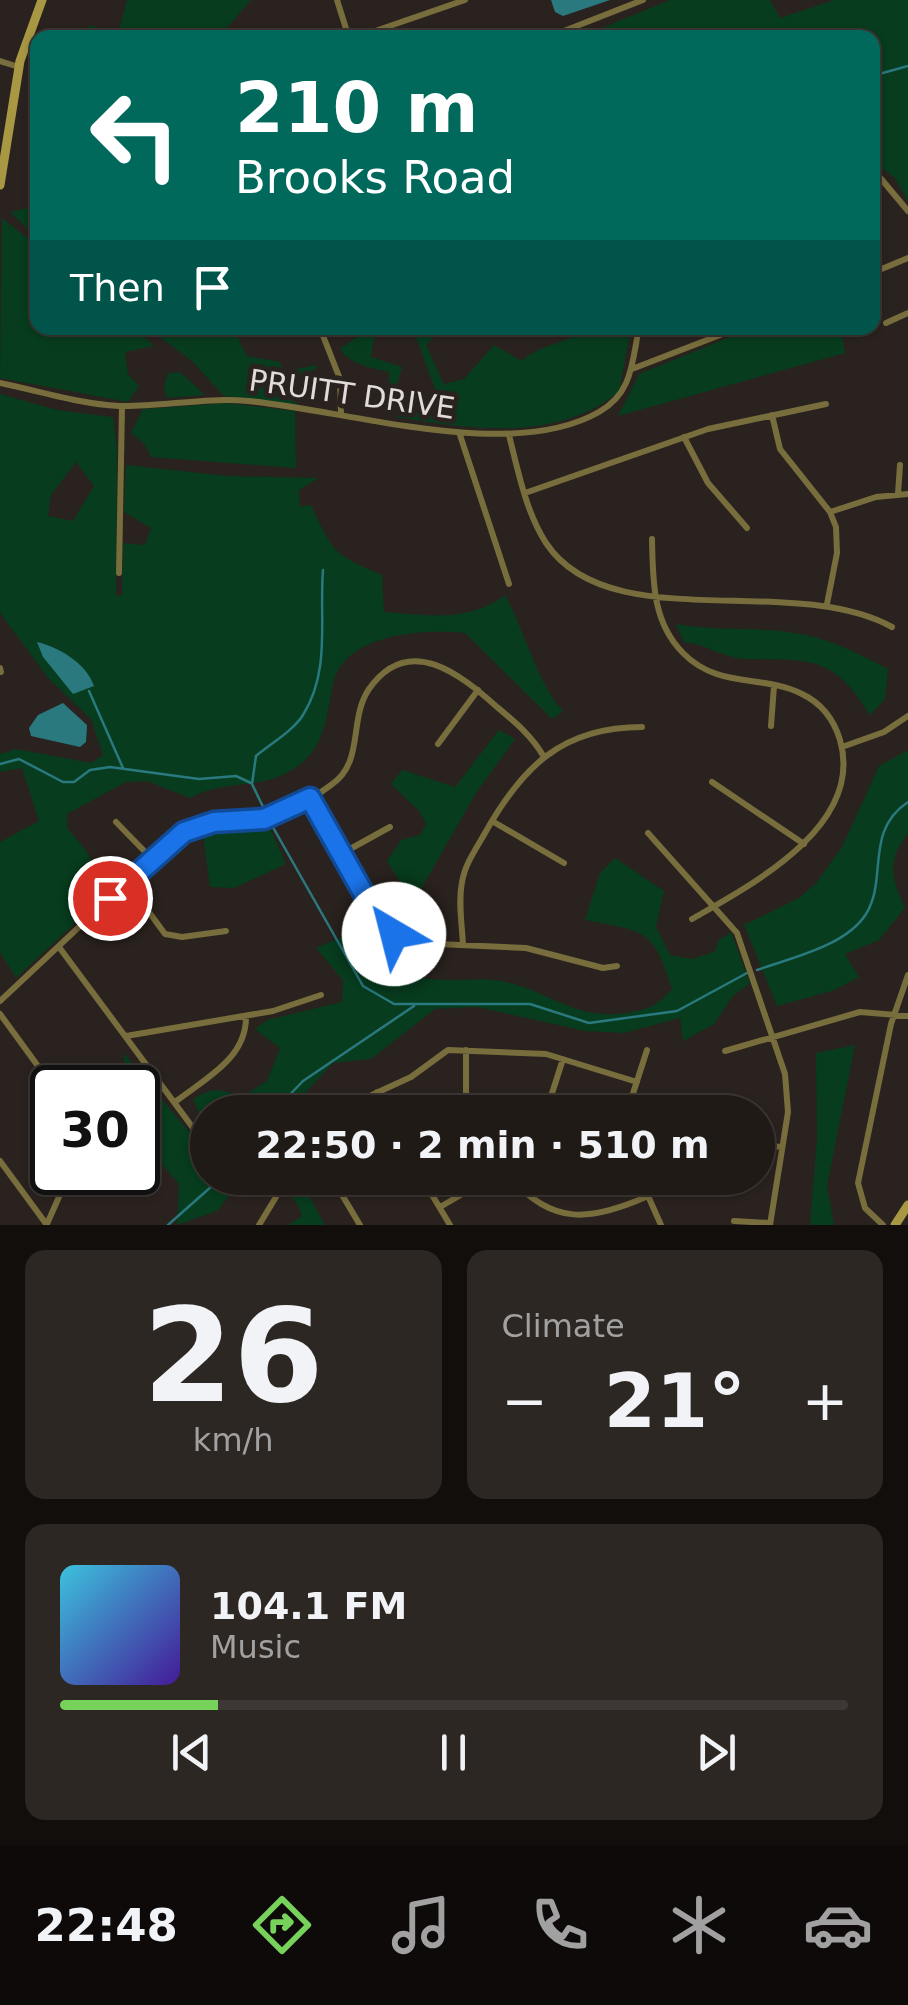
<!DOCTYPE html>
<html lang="en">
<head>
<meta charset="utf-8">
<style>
	:root { --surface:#201a16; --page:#2d2723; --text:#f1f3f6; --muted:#a2a1a1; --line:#3d3835; --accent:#76d25a }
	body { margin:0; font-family:"DejaVu Sans",sans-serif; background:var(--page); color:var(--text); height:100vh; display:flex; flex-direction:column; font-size:38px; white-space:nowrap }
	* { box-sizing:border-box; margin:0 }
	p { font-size:32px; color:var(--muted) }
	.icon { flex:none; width:55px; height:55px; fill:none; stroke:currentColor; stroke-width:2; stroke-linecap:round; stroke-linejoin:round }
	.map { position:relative; height:1225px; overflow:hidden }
	.sheet { display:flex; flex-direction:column; gap:25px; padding:25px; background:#120e0c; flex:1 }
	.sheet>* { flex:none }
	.top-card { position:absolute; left:30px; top:30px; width:850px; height:305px; border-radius:20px; box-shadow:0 2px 8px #0004,0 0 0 2px var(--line); background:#00695c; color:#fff; overflow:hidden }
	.speed { position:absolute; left:30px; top:1065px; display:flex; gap:20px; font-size:50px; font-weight:700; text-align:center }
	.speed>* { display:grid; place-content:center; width:130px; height:130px; border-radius:50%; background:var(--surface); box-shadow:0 2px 8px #0004,0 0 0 2px var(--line); line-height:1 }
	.speed .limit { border:5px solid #111; border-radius:15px; background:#fff; color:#111 }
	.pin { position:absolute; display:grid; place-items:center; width:85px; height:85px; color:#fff; margin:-42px; border:5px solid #fff; border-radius:50%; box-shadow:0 2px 10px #0007 }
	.me { position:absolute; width:110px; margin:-55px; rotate:323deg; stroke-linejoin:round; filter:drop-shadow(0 0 8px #0008) }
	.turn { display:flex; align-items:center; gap:35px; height:210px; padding:0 40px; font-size:45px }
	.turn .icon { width:130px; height:130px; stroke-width:2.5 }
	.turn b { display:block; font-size:70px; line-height:85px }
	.then { display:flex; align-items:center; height:95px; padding:0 40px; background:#0003; gap:20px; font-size:38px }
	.big { font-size:75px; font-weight:800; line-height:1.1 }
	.sheet .card { flex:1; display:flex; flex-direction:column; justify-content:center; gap:15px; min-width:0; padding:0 35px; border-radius:20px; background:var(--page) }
	.sheet .dial { align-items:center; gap:0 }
	.dial b { font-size:130px; line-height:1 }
	.song { display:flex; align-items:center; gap:30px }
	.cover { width:120px; height:120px; border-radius:15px; background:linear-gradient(135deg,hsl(190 70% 55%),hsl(260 70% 35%)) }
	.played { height:10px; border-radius:5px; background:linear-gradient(90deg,var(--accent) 20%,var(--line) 20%) }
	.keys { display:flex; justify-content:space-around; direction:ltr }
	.heat { display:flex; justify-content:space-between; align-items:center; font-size:55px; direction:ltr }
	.sheet .tiles { flex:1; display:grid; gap:25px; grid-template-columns:1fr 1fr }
	.card:last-child { grid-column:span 2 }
	.trip { position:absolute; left:190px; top:1095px; width:585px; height:100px; border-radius:50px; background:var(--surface); box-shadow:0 2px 8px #0004,0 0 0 2px var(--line); font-weight:800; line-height:100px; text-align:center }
	.menu { display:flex; height:160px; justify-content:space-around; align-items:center; background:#0d0a09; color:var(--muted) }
	.menu .icon { width:70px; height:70px }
	.menu .on { color:var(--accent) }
	.menu b { font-size:45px; color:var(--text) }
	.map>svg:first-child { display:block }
	.green { fill:#073c1e; fill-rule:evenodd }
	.water { fill:#29797f }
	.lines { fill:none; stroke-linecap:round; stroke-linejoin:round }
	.stream { stroke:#29797f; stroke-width:2.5 }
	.street { stroke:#786d3c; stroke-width:6 }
	.secondary { stroke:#a89743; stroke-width:9 }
	.route-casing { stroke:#114b97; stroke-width:25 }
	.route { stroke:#1a73e8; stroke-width:18 }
	.labels { text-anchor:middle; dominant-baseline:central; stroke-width:10; stroke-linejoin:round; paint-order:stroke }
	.street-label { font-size:30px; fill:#e1dbd9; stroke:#2a221e }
</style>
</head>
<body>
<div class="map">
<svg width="908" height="1225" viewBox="0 0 908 1225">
	<rect width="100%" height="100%" fill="#2a221e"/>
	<path class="green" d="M127,0H251L219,37H86L89,25L118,34Z
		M670,0H770L780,18L834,0H908V201L894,177L873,162L872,38H657L641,28L636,37H580Z
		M37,206H38L37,237L10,212Z
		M2,218L37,246L38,328H135L154,346L125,352L128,374L139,386L128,402L0,378Z
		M147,328H233L247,356L280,362L284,372L316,365L317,368L295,379L297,405L224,396L191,360Z
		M370,328H382L375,333L371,357L402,367L397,386H389V372C372,368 350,365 340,349Z
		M413,328H442L426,345L444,384L464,379L494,345L522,361C542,342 566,346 585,328H631L619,392C554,443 472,429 396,417L406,404L434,408L438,398Z
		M752,328H841L845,353L618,416L639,374Z
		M180,372L205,395L167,398L164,387L168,373Z
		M0,394L57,410L113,417L117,449L116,596L122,595L123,543L145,545L151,528L124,512L126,465L227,476L319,478L299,490L300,507L311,505C334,553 331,553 382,575L384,612C428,615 468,623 505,595C525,631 537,683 563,711L552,719L465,633C424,629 344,633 333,684C326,716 326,746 298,766C262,792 226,778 190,798L147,781L126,782L67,814V828C95,859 96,862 95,905L16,978L0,952V842L39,821L22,768L0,772V754L16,749L91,763L103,755L91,719L49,679L0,613ZM76,462L94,486L73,521L48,516L51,495Z
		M227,403L295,411L296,468L151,457L145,445L131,433L143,409Z
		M676,624C718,632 762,626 801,634C833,640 859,654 888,669L885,699L870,715C831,653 810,661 744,659C725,658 705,644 684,642Z
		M499,730L515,739L476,793L413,903L387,861L401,840L420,835L426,824L420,812L391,784L402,770L455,787Z
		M908,750V834C886,859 892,880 905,908L879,940L845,954L859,977L832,991L777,1006L744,925L799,898L816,883L842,847L879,766Z
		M267,822L286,864L234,888L210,887L202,828Z
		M615,858L664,891L656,927L670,955L692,959L714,952L719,940L731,932L750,983L733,996L714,1024L683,1041L680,1018L624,1033L585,1031L477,1007L435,1009L371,1059L333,1063L287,1112H208L207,1132L193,1099C210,1087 224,1089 242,1097L267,1081L280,1048L255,1029L267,1020L342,1002L343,980L316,948L344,936C373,963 407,980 448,980C463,981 479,978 495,980C547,987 571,1021 626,1013C649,1009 657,1006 672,989C653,927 645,932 585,920L600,873Z
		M855,1045L827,1186L834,1225H810L817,1138L816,1053Z
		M124,1053L199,1144H207L208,1178H243L217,1211L177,1225L179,1184L157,1159L138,1166V1088L115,1087L123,1073Z
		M272,1178H299L325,1225H288L302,1216L297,1203Z"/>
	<path class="water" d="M551,0H610L563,16L555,12Z
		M37,642C59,647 87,664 94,686L73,694L43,657Z
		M63,703L87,725L86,742L80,747L31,736L29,728L38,715Z"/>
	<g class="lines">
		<path class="stream" d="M872,76L908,66
			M89,691L123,768
			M0,764L19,759L63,782H74L90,770L110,767L199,779L236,776L251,783
			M266,813L252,784L256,756C270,744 293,731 303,715C331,670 319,619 323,570
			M270,822L363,986L394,1004H530L589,1023L677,1011L747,973
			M757,970C791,958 846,946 866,914C888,879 864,831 908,802
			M273,1112L303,1081L414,1006
			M168,1225L221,1178"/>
		<path class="street" d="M337,0L349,38
			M355,38L465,0
			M546,38L643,0
			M0,61L19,67
			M872,168L908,211
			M872,273L908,258
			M886,323L908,313
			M320,328L340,379L341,414
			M632,369L738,328
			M0,383C39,391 79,404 119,406C162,407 205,397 248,401C347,410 510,463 599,412C633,393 632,361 639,328
			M772,415L780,449L830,512L836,527L837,553L827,604
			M459,432L509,584
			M509,435C518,471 526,512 546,543C609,638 792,572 892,627
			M684,437L708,483L747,528
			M525,493L708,429L826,404
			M898,494L900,465
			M830,512L876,497L908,494
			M652,539C653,580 652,622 683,653C718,689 762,674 802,694C821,703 834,720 840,740C865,826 751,885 692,919
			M119,573L122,406
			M0,668L1,672
			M771,726L774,686
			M438,744L478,690
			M842,747L884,732L908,716
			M712,782L804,844
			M310,798L378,919L394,933L416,943L526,948L603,968L617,966
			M492,821L564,863
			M116,822L152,859
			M648,833L737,933L785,1074L788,1112L770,1225
			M341,854L390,827
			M127,882L165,934L182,937L226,931
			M463,945C462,924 458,902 462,882C465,864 476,849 485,833C522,767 562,727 642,727
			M59,947L202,1140
			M0,1001L175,837C205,819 232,826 263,819C287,814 312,799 331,785C365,762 348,720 369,689C409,632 461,675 497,707C515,722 532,736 544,757
			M0,1014L54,1088
			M126,1036L273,1011L321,995
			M725,1051L860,1012L908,1016
			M377,1092L385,1112
			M466,1098V1050
			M175,1102C205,1079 247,1058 246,1016
			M335,1112L411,1077L448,1050L546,1054L637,1082
			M546,1112L563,1059
			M627,1112L647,1050
			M758,1145L782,1147
			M0,1161L47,1225
			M332,1178L360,1225
			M422,1178L450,1225
			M511,1178C552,1225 590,1222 648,1196
			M640,1178L661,1225
			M440,1207L490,1178
			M734,1221L770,1223
			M47,1224L70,1172
			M259,1225L276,1197
			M883,1225L865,1208L858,1183L891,1024L908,975"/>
		<path class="secondary" d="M0,185L20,61L42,0
			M895,1225L908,1205"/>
	</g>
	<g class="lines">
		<g class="route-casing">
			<path id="route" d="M110,898L184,832L214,822L264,819L310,798L378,919L394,934"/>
		</g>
		<use href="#route" class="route"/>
	</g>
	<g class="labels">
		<g class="street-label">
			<text transform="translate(352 394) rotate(8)">PRUITT DRIVE</text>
		</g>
	</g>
</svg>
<div class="speed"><div class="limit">30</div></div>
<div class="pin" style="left:110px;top:898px;background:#d93025"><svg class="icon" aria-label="arrive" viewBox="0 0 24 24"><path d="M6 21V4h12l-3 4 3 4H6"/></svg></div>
<svg class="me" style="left:394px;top:934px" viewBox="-20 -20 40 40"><circle r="19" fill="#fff"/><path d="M0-13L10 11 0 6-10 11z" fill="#1a73e8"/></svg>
<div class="trip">22:50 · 2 min · 510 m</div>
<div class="top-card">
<div class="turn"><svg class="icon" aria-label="left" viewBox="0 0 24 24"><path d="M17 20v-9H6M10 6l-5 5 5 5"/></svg><div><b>210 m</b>Brooks Road</div></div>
<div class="then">Then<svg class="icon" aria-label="arrive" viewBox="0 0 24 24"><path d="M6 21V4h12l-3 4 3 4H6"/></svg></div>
</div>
</div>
<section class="sheet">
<div class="tiles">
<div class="card dial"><b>26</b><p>km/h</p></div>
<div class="card"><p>Climate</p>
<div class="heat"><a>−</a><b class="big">21°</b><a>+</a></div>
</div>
<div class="card">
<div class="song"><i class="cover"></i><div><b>104.1 FM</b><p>Music</p></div></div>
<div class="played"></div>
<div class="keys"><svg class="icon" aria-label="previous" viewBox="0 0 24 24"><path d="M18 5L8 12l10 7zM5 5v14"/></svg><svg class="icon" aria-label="pause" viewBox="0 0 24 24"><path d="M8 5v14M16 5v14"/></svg><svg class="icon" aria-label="next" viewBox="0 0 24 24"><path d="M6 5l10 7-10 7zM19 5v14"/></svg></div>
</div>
</div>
</section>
<nav class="menu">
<b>22:48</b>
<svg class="icon on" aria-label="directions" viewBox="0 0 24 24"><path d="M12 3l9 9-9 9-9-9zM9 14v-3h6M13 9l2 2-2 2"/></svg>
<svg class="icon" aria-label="music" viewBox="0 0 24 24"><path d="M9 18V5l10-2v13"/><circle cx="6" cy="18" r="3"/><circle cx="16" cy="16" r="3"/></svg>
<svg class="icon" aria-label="phone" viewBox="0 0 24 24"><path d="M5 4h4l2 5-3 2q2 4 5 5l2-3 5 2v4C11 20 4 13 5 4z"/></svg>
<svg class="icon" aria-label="climate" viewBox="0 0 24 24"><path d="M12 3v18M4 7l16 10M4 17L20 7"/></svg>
<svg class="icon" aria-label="car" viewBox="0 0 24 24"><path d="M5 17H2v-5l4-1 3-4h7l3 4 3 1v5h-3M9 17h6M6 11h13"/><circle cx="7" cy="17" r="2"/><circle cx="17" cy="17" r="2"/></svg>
</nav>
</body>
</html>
